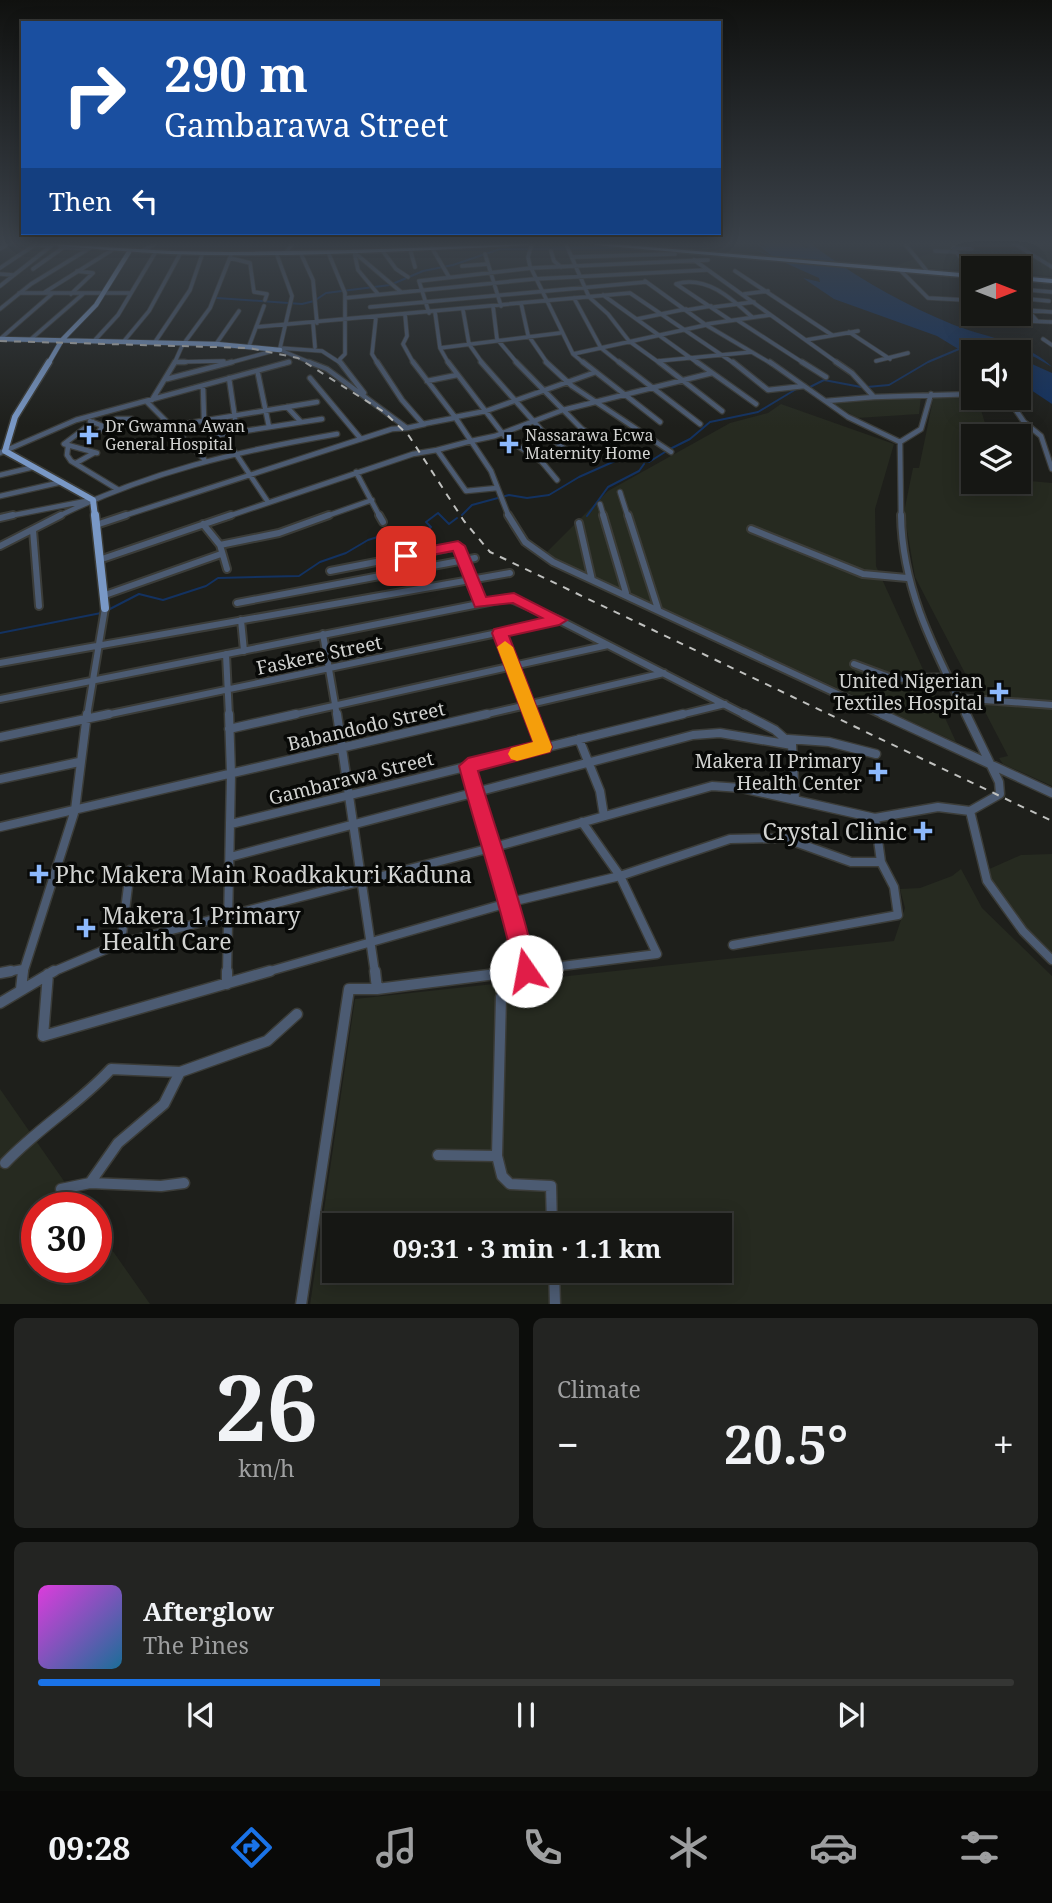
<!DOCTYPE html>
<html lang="en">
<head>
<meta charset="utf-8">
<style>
	:root { --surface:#161714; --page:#232422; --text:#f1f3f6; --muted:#9e9fa0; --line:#353634; --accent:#1a73e8 }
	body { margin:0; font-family:"Noto Serif",serif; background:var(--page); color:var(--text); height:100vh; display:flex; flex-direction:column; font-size:26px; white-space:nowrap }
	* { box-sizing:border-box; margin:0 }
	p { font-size:23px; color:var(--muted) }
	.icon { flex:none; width:38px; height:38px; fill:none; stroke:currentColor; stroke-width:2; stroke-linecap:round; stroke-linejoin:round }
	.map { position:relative; height:1304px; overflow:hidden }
	.sheet { display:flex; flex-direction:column; gap:14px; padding:14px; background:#0c0d0b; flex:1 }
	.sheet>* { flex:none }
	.hud { position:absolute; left:21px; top:21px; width:700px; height:214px; border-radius:0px; box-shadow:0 4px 18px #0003,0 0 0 2px var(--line); background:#1a4fa0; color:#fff; overflow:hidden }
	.needle { width:46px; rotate:90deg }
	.controls { position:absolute; left:961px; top:256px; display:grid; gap:14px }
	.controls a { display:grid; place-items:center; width:70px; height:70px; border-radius:0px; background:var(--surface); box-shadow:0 4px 18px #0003,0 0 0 2px var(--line); font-size:35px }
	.speed { position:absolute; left:21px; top:1192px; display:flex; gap:14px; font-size:35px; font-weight:700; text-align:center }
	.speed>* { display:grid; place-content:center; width:91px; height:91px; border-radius:50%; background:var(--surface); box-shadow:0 4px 18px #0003,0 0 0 2px var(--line); line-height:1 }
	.speed .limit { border:10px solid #d22; background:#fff; color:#111 }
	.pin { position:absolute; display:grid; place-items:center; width:60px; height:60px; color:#fff; margin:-30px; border-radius:14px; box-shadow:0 4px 10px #0006 }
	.me { position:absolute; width:77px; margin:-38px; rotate:348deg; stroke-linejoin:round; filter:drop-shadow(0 0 5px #0008) }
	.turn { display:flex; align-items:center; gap:24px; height:147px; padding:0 28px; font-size:32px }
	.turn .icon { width:91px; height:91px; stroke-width:2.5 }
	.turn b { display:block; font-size:49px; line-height:60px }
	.then { display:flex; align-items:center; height:66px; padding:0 28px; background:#0003; gap:14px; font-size:26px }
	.big { font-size:52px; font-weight:700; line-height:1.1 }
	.sheet .widget { flex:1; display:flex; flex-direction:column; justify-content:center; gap:10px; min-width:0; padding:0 24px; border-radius:10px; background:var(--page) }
	.sheet .dial { align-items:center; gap:0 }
	.dial b { font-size:91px; line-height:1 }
	.song { display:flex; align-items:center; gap:21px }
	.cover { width:84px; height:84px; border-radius:10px; background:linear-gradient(135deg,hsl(300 70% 55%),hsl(200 70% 35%)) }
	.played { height:7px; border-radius:4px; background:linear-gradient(90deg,var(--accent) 35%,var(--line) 35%) }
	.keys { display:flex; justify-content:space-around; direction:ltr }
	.heat { display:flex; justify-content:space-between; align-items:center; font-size:38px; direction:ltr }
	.sheet .tiles { flex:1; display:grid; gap:14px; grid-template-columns:1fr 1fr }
	.widget:last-child { grid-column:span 2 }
	.trip { position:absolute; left:322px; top:1213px; width:410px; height:70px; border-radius:0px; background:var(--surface); box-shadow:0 4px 18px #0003,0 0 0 2px var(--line); font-weight:700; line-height:70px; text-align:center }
	.tab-bar { display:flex; height:112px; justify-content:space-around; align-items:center; background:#090908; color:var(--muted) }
	.tab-bar .icon { width:49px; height:49px }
	.tab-bar .active { color:var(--accent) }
	.tab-bar b { font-size:32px; color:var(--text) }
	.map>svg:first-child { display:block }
	.built { fill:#262a20; fill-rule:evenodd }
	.water { fill:#133261 }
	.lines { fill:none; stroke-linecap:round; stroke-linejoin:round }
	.stream { stroke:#133261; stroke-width:2 }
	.minor-far4-casing { stroke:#3b3c38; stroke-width:5 }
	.minor-far3-casing { stroke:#3b3c38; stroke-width:7 }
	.minor-far2-casing { stroke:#3b3c38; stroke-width:10 }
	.minor-far1-casing { stroke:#3b3c38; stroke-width:11 }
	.minor-casing { stroke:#3b3c38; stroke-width:13 }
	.major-far2-casing { stroke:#3b3c38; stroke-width:6 }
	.major-far1-casing { stroke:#3b3c38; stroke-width:9 }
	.major-casing { stroke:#3b3c38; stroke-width:11 }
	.highway-casing { stroke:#3b3c38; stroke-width:3 }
	.minor-far4 { stroke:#4c5b72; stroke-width:3.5 }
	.minor-far3 { stroke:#4c5b72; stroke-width:4.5 }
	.minor-far2 { stroke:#4c5b72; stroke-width:6 }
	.minor-far1 { stroke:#4c5b72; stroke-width:8 }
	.minor { stroke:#4c5b72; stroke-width:10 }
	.major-far2 { stroke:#7998c6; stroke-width:4.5 }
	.major-far1 { stroke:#7998c6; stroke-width:6 }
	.major { stroke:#7998c6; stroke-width:8 }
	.highway { fill:#8bafe8; fill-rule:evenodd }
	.rail { stroke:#c0c1bf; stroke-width:2; stroke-dasharray:7 7; stroke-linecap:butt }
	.route { fill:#e11d48; stroke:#92132f; stroke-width:2 }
	.slow { fill:#f59e0b }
	.poi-dot { fill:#8db9fc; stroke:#080907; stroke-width:2.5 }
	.labels { text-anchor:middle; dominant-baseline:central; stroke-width:7; stroke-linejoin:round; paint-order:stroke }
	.far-poi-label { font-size:16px; fill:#d2d3d1; stroke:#080907; text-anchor:start }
	.street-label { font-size:19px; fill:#d2d3d1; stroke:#080907 }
	.poi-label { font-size:19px; fill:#d2d3d1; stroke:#080907; text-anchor:end }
	.near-poi-label { font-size:23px; fill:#d2d3d1; stroke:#080907; text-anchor:start }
</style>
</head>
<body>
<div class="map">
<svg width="1052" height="1305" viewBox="0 0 1052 1305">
	<rect width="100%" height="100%" fill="#1e1f1b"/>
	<path class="built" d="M1052,244V276L1019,274L1018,268H973V271L895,266L933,252L930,245Z
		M934,395L977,397L989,436H973V481L1019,480L1052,483V786L1003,764L999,758L1008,756L915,577L904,512L913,468H919Z
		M921,396L919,414L857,418L833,403Z
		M781,404L894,444L875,509L876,566L956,742L544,555L608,491L730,423L768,413Z
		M1052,854V960L1019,930L987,870L1021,855Z
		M961,869L982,908L1052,976V1304L310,1305L355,999L894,941L905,908L900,889L920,888L952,876ZM334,1225H719V1270H334Z
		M0,1089L82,1207L37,1208V1267H96V1227L150,1304H0Z"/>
	<path class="water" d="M743,244L772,256L757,244L766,248L764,244H799L806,248L809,247L805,244H811C857,278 901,303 954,325C987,338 1027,342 1052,367C1018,345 1013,352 973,352V358L937,336L834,299L803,278L820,282L819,278Z
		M1019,352L1023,360L1052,373V404L1019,382Z"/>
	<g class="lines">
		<path class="stream" d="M217,298L302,304L314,301L326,293L390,285L423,271L453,265L500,249L613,248
			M810,387L824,380L861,387
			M867,387L889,385L928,362L959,349
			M670,449L690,439L710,422L758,412L798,388
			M462,515L472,505L509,495L527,498L549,495L579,477L624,457L649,462L665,452
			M587,516L608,487L639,471L644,464
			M106,611L139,594L163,600L206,586L218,578L299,576L320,562L346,553L368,540L406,528L424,533L431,527L426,522L438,513L449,524L457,518
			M0,633L101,613"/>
		<g class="minor-far4-casing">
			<path id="minor-far4" d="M532,244L528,257L530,266L573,354L706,325L772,364
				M566,244L589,297L608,314L629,341L661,364
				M905,244L927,271
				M1015,244L1052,267
				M60,247L87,249
				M432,248L449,277
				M0,249L8,244
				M410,249L415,267
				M972,249L953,248L960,257H980
				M382,250L396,269L408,277
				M142,251L155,244
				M354,251L358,270L378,294
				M551,251L554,261L561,267
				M935,251L956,252
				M328,252L345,293V354L340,359
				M286,253L292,244
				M355,253L401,292
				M301,254L313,280L317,323
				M485,254L501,306
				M277,255L292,296L280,348
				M572,257L675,254
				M230,258L250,263L254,292L267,294L265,300
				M694,260L839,364
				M462,266L488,264
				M0,268L36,244
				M33,269L64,247
				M899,269L928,298L965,300
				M735,271L832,335
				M0,274L14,275
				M965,275L973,292
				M645,281L706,325
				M0,286L51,246L34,245
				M1018,289L1052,292
				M45,292L112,250
				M19,293H131
				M71,294L93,273L77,271
				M744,294L768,291
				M603,295L699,364
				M345,298L534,279L706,270
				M574,298L601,348L621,364
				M1018,298L1049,301
				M1018,299L1037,321
				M973,300H965L973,312
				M521,303L528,335L548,364
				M493,306L497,339L518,364
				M370,307L646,282
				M714,307L754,302
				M0,309L31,284L90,248
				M463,310L469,344L483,364
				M687,310L711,306
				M1027,310L1052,312
				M435,312L440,348L449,364
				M429,313L419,281L531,268L708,260
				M974,313L978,319L1052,322
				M405,314L407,336L403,344L414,364
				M376,317L372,354L378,364
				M637,319L686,309
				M730,320L676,284C706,275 731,298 752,317
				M737,320L805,364
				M313,323L315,347
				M707,324L770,315
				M256,327L630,293L735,364
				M849,332L890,359
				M0,339L53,293
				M31,339L83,294
				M1043,339L1052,345
				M806,340L858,331
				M94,341L118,315L155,253
				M124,341L149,311L180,254
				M155,342L190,290L202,255
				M216,344L239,311
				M249,346L264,306
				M280,348L322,351L342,364
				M440,348L560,333
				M280,350L314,364
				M573,354L585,364
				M658,361L752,352
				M876,361L908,353
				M175,362L224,361
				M174,364L182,346L210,308L231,255
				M225,364L269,352
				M283,364L289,362"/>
		</g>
		<g class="minor-far3-casing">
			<path id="minor-far3" d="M175,362H185
				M309,362L327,369L407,428L425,424
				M340,362L364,393
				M377,362L402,400L423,424L454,418
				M413,362L455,417
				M448,362L506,438L542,462L557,480
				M481,362L544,433L565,449
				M516,362L582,429L616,447
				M546,362L572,386L671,452
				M583,362L660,422
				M619,362L700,424
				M659,362L722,411
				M697,362L756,404
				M733,362L768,390L804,386
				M770,362L848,417L900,442L901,517
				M802,362L826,377
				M258,374L269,427
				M229,378L237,432
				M310,378L361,439
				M167,379L232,362
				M427,381L457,375
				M203,386L204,420
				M874,397L973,394
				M1007,397L1024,422L1041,436L1052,469
				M152,400L175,362
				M826,401L874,397L852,373L836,362
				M147,402L204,459
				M287,407L301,422
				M90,421L103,426L97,434
				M93,422L64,444L97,453
				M190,423L317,402
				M103,426L116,419H132
				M218,435L322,419
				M471,441L495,436L563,410L712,373
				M900,442L921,429L931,394
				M68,446L67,455L71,461L117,489
				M437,450L471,441
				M234,451L268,502
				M0,453L76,420L289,362
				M76,463L94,453
				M356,472L380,517
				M0,475L34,467
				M620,492L628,517
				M0,496L62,482
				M600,504L604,517
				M4,517L91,500
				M57,517C147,472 239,451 337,434
				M120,517L392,429L407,428
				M226,517L413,454L437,450L466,491L497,488
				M324,517L372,500
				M509,517L491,471L455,417L486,411L596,372"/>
		</g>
		<g class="minor-far2-casing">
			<path id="minor-far2" d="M379,515L383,522
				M508,515L525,542L553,562L885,716
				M603,515L626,593
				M628,515L658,609
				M901,515C902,590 935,651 967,716
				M0,518L13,515
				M579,523L592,580
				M203,524L220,545L227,569
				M96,525L126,515
				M751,529L863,574L907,578
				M33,530L39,606
				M220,545L279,533L329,515
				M0,546L61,515
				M102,559L231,515
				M330,571L458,546L481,603
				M105,595L221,554
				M237,603L475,558
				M241,620L244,651
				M500,633L532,716
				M323,634L337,716
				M226,654L229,716
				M0,663L510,573
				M854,664L894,679L947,677
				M957,698L1052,705
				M0,699L509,598L559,620L747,716
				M87,716L105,608
				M101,716L559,620
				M288,716L608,645
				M479,716L664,673
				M676,716L725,704"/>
		</g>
		<g class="minor-far1-casing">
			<path id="minor-far1" d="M337,714L375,973
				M531,714L544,747
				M744,714L775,730L792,745L795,799
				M882,714L1052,793
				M229,729L296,714
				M0,737L109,714
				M579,739L600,791L604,816
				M788,739L829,742L876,754
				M468,766C487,835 511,901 526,971
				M0,779L79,762
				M970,811L987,881L1023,931L1052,960
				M231,824L683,714
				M0,827L487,714
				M230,857L693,735L720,733L792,745
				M121,943L130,870
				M733,945L898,915L894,887L881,862
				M1,973L23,969
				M23,973L75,810L87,714
				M50,973L121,943L491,848L712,786L741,788L875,818L938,807L970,811L1000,794L999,782L966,714
				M227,973L231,774L229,714
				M263,973L511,902L620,876L730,839L784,838L851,862H881L875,818
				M506,973L657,954L620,876L582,822"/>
		</g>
		<g class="minor-casing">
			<path id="minor" d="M375,971L377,989
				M0,973L11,971
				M48,974L43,1036L270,971
				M227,984V971
				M21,989L23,971
				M501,997L497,1156L502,1176L510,1184L551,1186L552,1225
				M0,1003L54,971
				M180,1072L164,1104L118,1143L90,1183L161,1186L184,1183
				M438,1155L497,1156
				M5,1163C38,1128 79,1104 111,1069L180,1072L267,1041L297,1014
				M61,1189L90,1183
				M554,1270L555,1305
				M301,1305L349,989H377L520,971"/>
		</g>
		<g class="major-far2-casing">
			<path id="major-far2" d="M0,339L216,344L280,350
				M48,364L62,340L96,305L129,252"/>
		</g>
		<g class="major-far1-casing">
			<path id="major-far1" d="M49,362L15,417L5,451L93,500L95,517"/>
		</g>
		<g class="major-casing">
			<path id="major" d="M95,515L105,608"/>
		</g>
		<g class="highway-casing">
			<path id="highway" d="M51,244L172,251L231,252L349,250L530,244L528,245C409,251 289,258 170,254C131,252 92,249 53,245Z
				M594,244H612L973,274V278L596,245Z
				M1018,276L1052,279V283L1018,280Z"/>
		</g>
		<use href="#minor-far4" class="minor-far4"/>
		<use href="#minor-far3" class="minor-far3"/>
		<use href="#minor-far2" class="minor-far2"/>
		<use href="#minor-far1" class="minor-far1"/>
		<use href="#minor" class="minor"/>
		<use href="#major-far2" class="major-far2"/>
		<use href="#major-far1" class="major-far1"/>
		<use href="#major" class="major"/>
		<use href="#highway" class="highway"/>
		<path class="rail" d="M0,341L249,348L298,358L384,412L409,436L464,521L490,552L1052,821"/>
	</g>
	<linearGradient id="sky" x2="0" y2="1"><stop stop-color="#10110f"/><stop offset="0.57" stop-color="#3b424a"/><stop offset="1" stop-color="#3b424a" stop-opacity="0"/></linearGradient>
	<rect width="1052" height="427" fill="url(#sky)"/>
	<path class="route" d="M458,541L465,546L486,597L514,593L567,620L559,625L509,636L552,747L550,752L478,771C498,838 522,903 537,971L534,979L526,982L518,979L515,971C500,901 477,835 459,766L468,758L533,742L492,633L494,629L542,618L513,603L475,607L453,551L406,560L399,556L406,551Z"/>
	<path class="slow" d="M505,641L513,647L552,747L550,752L517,761L511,759L508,754L511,748L533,742L497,647Z"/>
	<g class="poi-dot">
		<path d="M85.5 424.5h7v7h7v7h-7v7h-7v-7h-7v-7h7z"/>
		<path d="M505.5 433.5h7v7h7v7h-7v7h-7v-7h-7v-7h7z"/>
		<path d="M995.5 681.5h7v7h7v7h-7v7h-7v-7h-7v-7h7z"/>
		<path d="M874.5 761.5h7v7h7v7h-7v7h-7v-7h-7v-7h7z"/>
		<path d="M919.5 820.5h7v7h7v7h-7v7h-7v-7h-7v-7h7z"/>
		<path d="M35.5 863.5h7v7h7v7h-7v7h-7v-7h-7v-7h7z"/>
		<path d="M82.5 917.5h7v7h7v7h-7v7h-7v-7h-7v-7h7z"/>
	</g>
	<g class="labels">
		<g class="far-poi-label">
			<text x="105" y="426">Dr Gwamna Awan<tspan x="105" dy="18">General Hospital</tspan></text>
			<text x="525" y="435">Nassarawa Ecwa<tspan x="525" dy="18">Maternity Home</tspan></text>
		</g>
		<g class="street-label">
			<text transform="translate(319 655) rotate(-12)">Faskere Street</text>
			<text transform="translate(366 726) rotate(-13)">Babandodo Street</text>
			<text transform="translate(351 778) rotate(-14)">Gambarawa Street</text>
		</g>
		<g class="poi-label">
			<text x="983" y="681">United Nigerian<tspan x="983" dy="22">Textiles Hospital</tspan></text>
			<text x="862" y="761">Makera II Primary<tspan x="862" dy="22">Health Center</tspan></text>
		</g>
		<g class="near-poi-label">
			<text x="907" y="831" text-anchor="end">Crystal Clinic</text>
			<text x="55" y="874">Phc Makera Main Roadkakuri Kaduna</text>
			<text x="102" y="915">Makera 1 Primary<tspan x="102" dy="26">Health Care</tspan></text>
		</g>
	</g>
</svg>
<div class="controls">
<a><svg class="needle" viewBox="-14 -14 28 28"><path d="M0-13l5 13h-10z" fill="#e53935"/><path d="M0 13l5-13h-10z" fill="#9e9fa0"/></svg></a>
<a><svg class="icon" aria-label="sound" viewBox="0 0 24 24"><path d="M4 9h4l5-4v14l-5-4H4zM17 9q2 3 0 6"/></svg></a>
<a><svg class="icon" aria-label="layers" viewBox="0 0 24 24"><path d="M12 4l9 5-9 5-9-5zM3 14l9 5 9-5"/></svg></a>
</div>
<div class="speed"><div class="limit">30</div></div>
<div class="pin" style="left:406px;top:556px;background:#d93025"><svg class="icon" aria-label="arrive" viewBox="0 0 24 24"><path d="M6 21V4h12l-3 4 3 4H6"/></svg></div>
<svg class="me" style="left:526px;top:971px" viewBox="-20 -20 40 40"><circle r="19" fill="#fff"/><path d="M0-13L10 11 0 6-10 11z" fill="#e11d48"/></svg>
<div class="trip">09:31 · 3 min · 1.1 km</div>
<div class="hud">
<div class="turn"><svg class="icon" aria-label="right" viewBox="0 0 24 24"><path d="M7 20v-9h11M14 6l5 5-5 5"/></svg><div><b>290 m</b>Gambarawa Street</div></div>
<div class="then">Then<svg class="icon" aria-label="left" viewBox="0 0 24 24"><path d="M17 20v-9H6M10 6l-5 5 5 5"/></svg></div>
</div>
</div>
<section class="sheet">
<div class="tiles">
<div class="widget dial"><b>26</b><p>km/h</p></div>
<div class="widget"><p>Climate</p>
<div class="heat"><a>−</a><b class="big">20.5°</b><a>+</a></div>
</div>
<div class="widget">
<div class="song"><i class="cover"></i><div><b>Afterglow</b><p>The Pines</p></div></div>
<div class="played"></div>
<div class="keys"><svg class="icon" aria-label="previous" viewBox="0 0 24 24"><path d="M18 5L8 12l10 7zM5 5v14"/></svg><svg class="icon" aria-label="pause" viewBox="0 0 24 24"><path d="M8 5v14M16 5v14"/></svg><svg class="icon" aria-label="next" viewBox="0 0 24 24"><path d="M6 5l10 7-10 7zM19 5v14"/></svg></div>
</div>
</div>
</section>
<nav class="tab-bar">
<b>09:28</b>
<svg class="icon active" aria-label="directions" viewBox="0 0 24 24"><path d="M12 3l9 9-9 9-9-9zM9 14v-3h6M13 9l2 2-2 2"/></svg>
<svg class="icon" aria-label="music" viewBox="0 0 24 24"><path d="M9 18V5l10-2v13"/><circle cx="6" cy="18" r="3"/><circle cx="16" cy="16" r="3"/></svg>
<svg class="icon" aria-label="phone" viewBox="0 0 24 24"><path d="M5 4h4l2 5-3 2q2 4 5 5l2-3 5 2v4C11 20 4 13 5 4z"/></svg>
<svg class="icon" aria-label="climate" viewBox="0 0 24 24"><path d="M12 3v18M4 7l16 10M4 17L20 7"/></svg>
<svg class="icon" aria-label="car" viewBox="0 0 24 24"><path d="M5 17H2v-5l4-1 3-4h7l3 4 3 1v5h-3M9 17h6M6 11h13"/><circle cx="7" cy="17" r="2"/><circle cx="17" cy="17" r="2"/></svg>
<svg class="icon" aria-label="filters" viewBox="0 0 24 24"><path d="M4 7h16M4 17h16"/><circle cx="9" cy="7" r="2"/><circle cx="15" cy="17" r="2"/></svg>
</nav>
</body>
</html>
